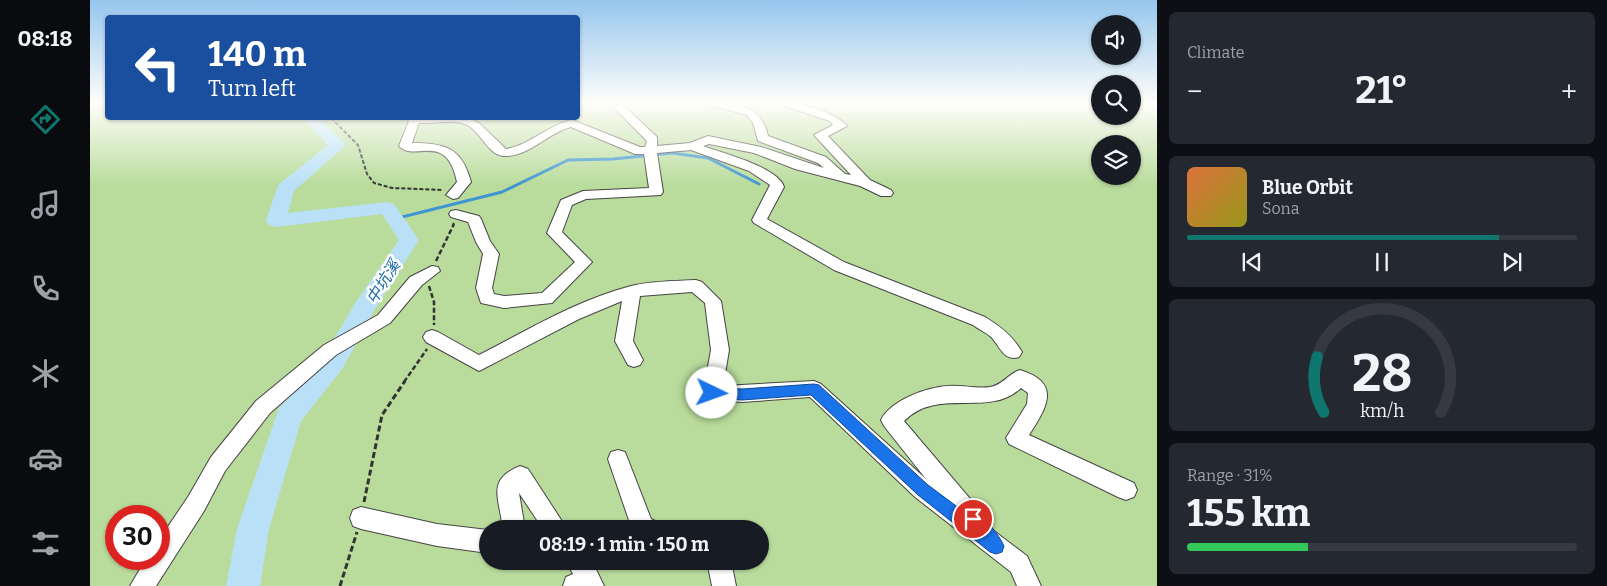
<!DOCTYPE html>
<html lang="en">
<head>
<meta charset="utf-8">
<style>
	:root { --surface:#171b24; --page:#242831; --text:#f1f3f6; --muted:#9ea1a6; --line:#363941; --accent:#0f766e }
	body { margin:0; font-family:Bitter,"Noto Sans TC",serif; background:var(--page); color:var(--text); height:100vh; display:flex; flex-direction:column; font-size:19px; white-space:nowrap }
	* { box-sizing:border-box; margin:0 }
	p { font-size:16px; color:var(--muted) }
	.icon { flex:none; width:28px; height:28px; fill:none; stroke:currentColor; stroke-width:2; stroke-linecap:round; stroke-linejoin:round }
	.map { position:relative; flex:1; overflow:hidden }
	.drawer { display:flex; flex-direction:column; gap:12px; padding:12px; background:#0d0f14; width:450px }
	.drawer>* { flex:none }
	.hud { position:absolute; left:15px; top:15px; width:475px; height:105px; border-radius:5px; box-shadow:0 1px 4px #0004; background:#1a4fa0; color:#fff; overflow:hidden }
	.buttons { position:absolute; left:1001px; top:15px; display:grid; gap:10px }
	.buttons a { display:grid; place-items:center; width:50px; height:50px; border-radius:50%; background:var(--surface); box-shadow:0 1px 4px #0004; font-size:25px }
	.speed { position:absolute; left:15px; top:505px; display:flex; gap:10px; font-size:25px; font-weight:700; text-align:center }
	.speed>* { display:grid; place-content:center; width:65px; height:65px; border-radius:50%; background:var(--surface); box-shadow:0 1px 4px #0004; line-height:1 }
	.speed .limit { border:8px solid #d22; background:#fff; color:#111 }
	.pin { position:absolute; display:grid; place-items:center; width:42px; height:42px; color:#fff; margin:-21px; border:2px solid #fff; border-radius:50%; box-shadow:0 1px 5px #0007 }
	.me { position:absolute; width:55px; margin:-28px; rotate:93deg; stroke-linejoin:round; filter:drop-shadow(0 0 4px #0008) }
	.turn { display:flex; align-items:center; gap:18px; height:105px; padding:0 20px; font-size:22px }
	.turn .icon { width:65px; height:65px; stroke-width:2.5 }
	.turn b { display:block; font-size:35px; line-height:42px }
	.big { font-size:38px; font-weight:700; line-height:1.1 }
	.drawer .widget { flex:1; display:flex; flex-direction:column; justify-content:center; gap:8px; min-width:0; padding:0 18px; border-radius:8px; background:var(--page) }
	.drawer .dial { align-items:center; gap:0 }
	.dial svg { height:130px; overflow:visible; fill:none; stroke:var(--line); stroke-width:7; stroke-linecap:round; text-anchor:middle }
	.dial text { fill:var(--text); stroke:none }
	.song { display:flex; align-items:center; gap:15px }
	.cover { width:60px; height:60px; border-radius:8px; background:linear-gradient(135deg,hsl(20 70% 55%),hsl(60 70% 35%)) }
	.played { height:5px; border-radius:2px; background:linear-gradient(90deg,var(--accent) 80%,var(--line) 80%) }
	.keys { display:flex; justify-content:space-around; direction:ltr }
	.heat { display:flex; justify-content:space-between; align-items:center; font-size:28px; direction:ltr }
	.charge { height:8px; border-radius:4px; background:linear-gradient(90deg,#34c759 31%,var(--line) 0) }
	.trip { position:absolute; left:389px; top:520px; width:290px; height:50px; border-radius:25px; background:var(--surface); box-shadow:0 1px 4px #0004; font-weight:700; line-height:50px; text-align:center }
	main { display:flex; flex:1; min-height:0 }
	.menu { display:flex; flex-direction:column; width:90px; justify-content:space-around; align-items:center; background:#090b0e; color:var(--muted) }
	.menu .icon { width:35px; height:35px }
	.menu .selected { color:var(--accent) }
	.menu b { font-size:22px; color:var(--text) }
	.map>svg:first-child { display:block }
	.forest { fill:#b9dc9c; fill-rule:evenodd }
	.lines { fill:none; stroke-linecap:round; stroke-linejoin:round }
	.stream { stroke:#3f96cf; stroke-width:3 }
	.river { fill:#b9e0f7; fill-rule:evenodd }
	.minor-casing { stroke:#444; stroke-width:2 }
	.path-far2 { stroke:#333; stroke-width:2; stroke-dasharray:4 2; stroke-linecap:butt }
	.path-far1 { stroke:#333; stroke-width:2.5; stroke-dasharray:5 2.5; stroke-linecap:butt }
	.path { stroke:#333; stroke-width:3; stroke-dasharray:6 3; stroke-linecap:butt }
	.minor { fill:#fff; fill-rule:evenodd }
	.route { fill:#1a73e8; stroke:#114b97 }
	.labels { text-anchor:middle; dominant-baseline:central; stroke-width:5; stroke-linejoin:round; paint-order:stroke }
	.water-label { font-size:16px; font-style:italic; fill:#1768a6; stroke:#fff }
</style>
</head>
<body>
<main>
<nav class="menu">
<b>08:18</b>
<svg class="icon selected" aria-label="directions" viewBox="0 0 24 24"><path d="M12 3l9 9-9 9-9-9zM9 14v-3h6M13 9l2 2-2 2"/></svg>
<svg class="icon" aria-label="music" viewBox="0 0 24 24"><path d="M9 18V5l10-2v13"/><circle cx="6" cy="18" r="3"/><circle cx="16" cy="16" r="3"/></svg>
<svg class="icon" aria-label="phone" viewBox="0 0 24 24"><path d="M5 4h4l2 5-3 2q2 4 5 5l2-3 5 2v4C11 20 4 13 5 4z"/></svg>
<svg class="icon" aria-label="climate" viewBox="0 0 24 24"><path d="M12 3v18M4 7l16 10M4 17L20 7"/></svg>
<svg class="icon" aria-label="car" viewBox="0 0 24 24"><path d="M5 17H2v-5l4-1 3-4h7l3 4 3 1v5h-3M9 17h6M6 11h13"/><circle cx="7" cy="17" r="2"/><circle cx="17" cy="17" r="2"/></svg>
<svg class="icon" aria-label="filters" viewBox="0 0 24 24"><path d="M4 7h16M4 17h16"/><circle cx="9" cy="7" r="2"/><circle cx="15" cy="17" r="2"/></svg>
</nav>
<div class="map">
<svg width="1067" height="586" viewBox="0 0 1067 586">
	<rect width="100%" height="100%" fill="#fffdf5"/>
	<path class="forest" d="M0,103H17L18,118H488V103H1010V116H1042L1043,103H1067V586H0ZM1010,144H1042V176H1010ZM26,516H69V559H26ZM398,529H670V561H398Z"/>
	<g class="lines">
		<path class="stream" d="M304,219L412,192L478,160L523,159L582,153L618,158L669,184"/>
		<path class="river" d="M212,118H229L256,145L204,191L198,213L297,202L304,204L329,240L283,312L253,368L211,421L179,529L170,586H136L147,529L189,408L235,354L266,302L309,240L292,214L186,227L179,225L176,221L188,185L238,145Z"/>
		<g class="minor-casing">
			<path id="minor" d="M614,103C643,103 671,102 678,136L736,157L755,174L761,175L724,135L743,125L740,121L689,104C706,100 747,113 757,126L738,136L780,180L801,190L803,193L801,196H791L770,186L705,169L664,153L619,144L613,146C632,153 688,167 694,187L677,219L754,262L895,317C910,326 923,336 932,352L929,357C913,362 910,345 900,336C895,332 888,329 883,325L744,270L664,223L662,220L680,185L659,171L601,150L567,153L573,192L571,195L496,199L482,205L472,232L502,262L462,303L414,308L391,303L386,288L393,254L386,242L378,222L361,217L359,214L361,211L366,210L389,216L391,219L400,241L409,254L402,288L404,294L414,296L452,293L485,262L457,233L471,200L493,191L559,188L554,154H545L481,127C458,133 442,154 418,156C399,158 393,135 379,126C366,118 345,124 329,123L322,143C356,143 372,148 381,182L368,198L363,199L356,195L367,182C356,130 325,163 309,146L319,121L316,118H379L390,124L416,149C440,145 458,125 482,120L550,147H555L557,141L523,107L529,104L533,105L567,137V146L600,143L618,136L671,147L734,168L728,163L668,141L663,123L657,115Z
				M342,266L348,267L350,271L332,285L300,323L246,355L180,413L135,471L114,511L66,586H40L56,559H69V540L98,497L121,457L166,401L234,345L288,315L320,277Z
				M606,280L612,282L631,301L639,350L633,386L724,381L731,384L836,479L794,426L791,420C801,400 837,387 858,386C872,385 887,389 900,387C913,385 919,373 930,370C972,383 957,407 939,435L1044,483L1047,490L1044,497L1036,500L1028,497L919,444L916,438L937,404L938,393L931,388C898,419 849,386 814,421L893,514L895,524L937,556L951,586H927L921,572L825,497L720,397L652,402L615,399L613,393L621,350L615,303L602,292L550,296L543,341L553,360L550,365L544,367L538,365L525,341L532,301L489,319L389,371L336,342L333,337L336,332L342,330L348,332L389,355C438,330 487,300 541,286C562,281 584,281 606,280Z
				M528,450L535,452L561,519L565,521L568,529H542L518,459L521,452Z
				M430,466L438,469L477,529H453L429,493L435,529H410L412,523C408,495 398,479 430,466Z
				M271,507L347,524L398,530V553L347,546L271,529L263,526L260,518L263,510Z
				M476,561H502L514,586H473L476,577L483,574Z
				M617,561H641L646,586H622Z"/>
		</g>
		<path class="path-far2" d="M241,118L268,145L277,174L284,183L302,188L353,190
			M363,225L364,223"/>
		<path class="path-far1" d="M346,261L364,224
			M339,286L344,302V325
			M314,382L337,349"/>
		<path class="path" d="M274,502L292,415L315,381
			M250,586L267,532"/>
		<use href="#minor" class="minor"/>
	</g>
	<linearGradient id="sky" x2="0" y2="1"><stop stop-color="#95c6ee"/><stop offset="0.56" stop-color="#fffefa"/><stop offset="1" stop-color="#fffefa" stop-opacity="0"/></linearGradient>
	<rect width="1067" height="185" fill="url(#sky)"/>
	<path class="route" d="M724,384L729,385L838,485L877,514L883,511C895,516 909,535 914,546L912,552L906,554L900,552L828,495L721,395L652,400L622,398L617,397L615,393L617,389L622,387L652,389Z"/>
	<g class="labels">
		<g class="water-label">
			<text transform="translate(293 282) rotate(-58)">中坑溪</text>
		</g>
	</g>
</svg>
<div class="buttons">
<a><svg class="icon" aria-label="sound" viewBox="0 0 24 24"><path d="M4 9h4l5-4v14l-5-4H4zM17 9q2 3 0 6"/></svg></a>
<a><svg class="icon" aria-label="search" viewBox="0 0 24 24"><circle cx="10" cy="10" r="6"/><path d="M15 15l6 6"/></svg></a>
<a><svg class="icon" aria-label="layers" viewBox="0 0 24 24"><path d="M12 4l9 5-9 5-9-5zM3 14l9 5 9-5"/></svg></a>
</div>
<div class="speed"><div class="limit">30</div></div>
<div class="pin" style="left:883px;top:519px;background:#d93025"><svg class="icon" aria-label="arrive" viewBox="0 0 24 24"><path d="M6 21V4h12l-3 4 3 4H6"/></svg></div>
<svg class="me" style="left:622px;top:393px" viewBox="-20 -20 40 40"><circle r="19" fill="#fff"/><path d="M0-13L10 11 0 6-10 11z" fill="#1a73e8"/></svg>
<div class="trip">08:19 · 1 min · 150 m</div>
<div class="hud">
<div class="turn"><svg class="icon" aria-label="left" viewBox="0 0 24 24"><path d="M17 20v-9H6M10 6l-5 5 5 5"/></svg><div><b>140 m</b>Turn left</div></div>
</div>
</div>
<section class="drawer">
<div class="widget"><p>Climate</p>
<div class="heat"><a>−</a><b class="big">21°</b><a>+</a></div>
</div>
<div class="widget">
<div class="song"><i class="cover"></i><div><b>Blue Orbit</b><p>Sona</p></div></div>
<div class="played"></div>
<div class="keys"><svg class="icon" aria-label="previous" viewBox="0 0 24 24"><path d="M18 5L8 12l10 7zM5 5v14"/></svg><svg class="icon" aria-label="pause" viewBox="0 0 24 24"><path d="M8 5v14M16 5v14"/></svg><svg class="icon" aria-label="next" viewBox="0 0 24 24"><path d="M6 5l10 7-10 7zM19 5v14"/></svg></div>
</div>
<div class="widget dial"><svg viewBox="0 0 100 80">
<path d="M14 69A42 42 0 1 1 86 69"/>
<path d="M14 69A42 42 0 0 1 10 35" stroke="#0f766e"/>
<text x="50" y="56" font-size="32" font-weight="700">28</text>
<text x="50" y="72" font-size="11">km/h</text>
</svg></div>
<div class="widget"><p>Range · 31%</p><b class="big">155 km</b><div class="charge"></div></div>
</section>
</main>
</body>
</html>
